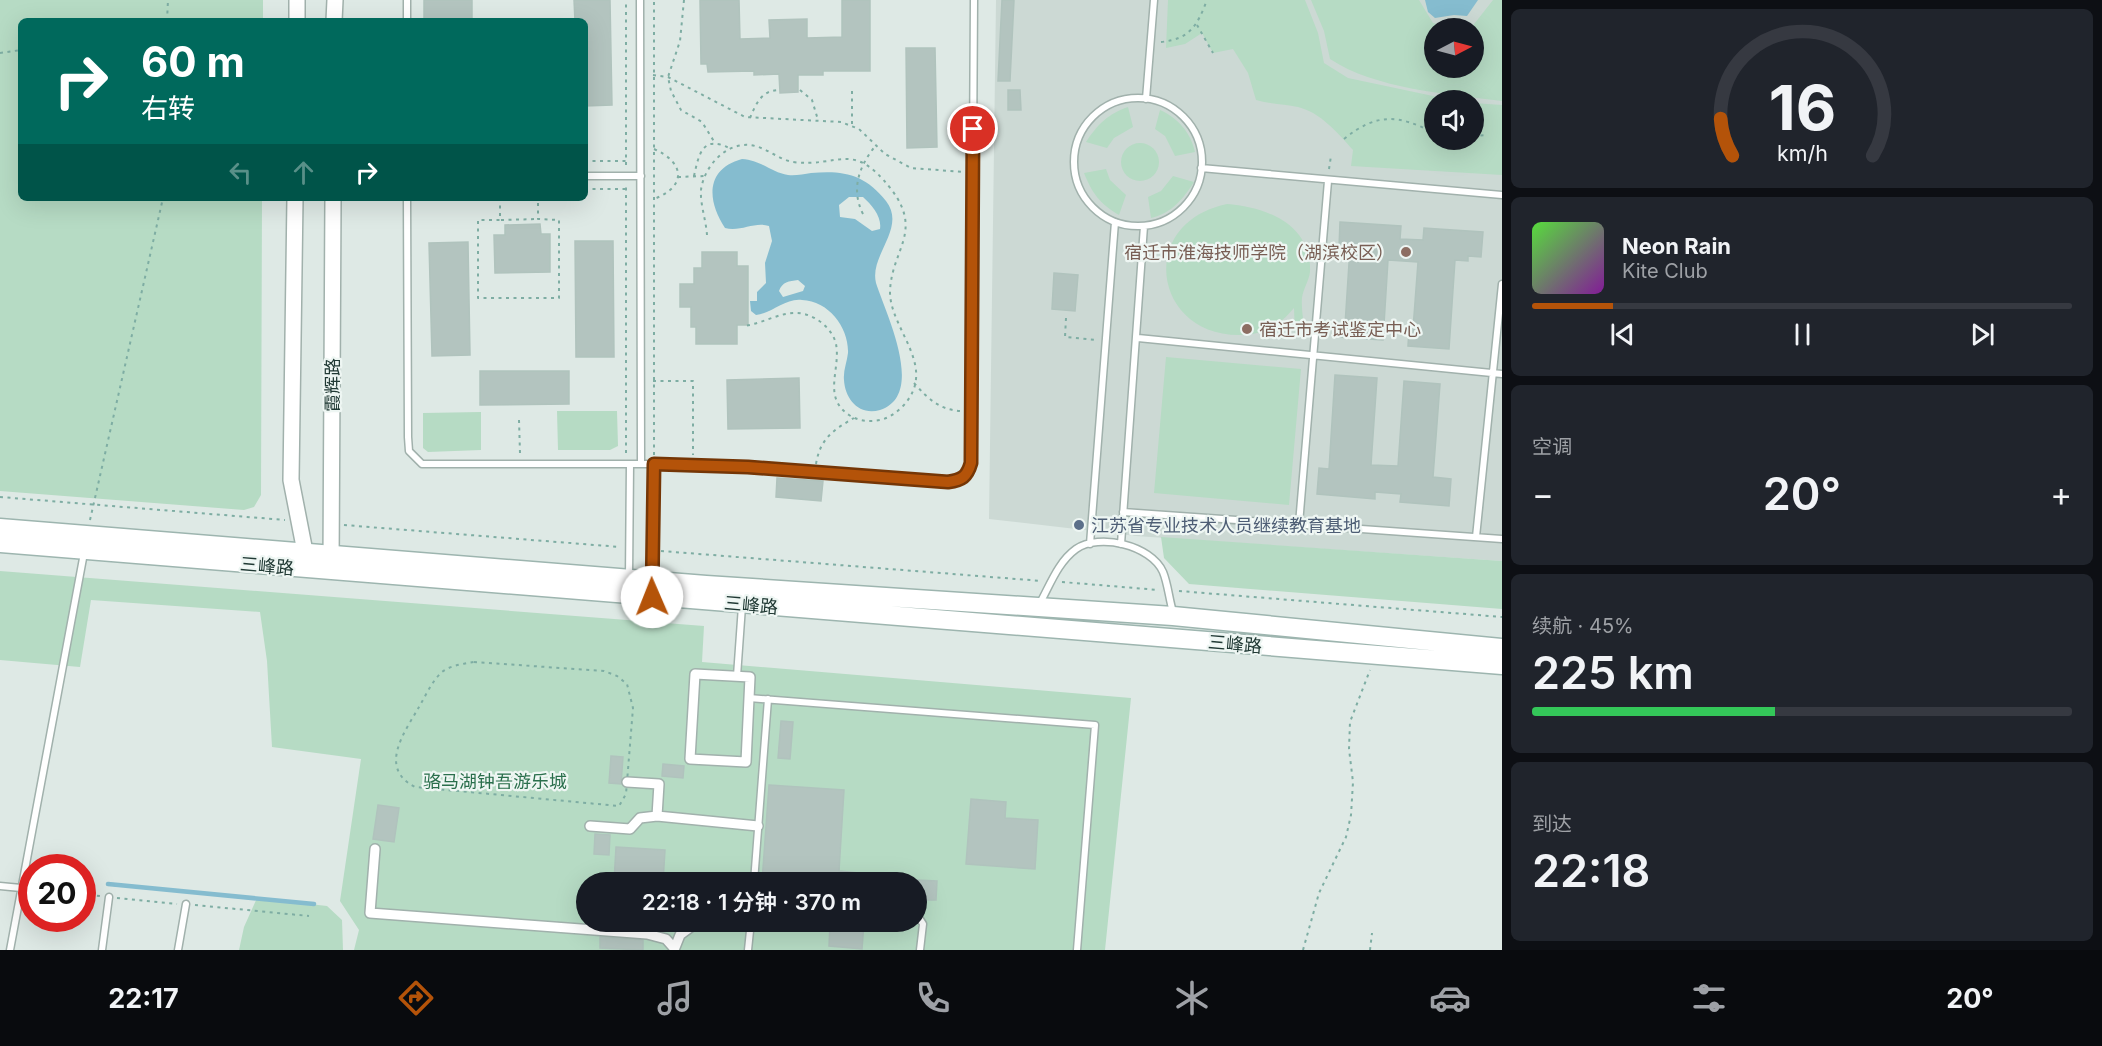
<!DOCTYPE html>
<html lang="zh">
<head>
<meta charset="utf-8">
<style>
	:root { --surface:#171b24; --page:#20242c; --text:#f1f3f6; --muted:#9ea1a6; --line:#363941; --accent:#b45309 }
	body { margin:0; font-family:Inter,"Noto Sans SC",sans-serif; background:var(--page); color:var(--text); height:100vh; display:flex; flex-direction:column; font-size:22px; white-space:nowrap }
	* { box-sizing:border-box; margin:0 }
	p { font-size:20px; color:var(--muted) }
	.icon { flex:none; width:33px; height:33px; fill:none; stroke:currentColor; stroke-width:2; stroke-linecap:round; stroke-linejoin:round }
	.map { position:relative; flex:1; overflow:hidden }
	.details { display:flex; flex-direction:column; gap:9px; padding:9px; background:#0d0f14; width:600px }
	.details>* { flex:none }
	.hud { position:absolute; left:18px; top:18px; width:570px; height:183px; border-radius:9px; box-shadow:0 6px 24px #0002; background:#00695c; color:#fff; overflow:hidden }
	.needle { width:39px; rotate:84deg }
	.buttons { position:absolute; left:1424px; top:18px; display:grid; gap:12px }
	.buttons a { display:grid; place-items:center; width:60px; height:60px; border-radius:50%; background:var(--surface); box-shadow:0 6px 24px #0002; font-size:30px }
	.speed { position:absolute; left:18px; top:854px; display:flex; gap:12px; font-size:30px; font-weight:700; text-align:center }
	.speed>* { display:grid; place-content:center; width:78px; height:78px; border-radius:50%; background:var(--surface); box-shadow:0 6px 24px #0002; line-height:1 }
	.speed .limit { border:9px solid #d22; background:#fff; color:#111 }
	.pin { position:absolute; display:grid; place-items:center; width:51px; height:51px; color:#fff; margin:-26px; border:3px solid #fff; border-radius:50%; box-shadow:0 2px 6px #0007 }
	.me { position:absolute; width:66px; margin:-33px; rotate:359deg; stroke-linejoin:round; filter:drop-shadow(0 0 4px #0008) }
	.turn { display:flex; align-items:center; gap:21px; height:126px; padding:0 24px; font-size:27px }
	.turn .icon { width:78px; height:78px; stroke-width:2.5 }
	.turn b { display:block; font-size:42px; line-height:51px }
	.lanes { display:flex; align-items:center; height:57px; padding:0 24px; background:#0003; justify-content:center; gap:30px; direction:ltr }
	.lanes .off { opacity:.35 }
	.big { font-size:45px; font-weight:600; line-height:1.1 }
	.details .tile { flex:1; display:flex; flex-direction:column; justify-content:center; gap:9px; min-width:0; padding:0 21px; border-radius:9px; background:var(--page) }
	.details .dial { align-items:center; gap:0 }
	.dial svg { height:156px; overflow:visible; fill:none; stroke:var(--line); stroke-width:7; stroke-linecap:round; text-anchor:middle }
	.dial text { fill:var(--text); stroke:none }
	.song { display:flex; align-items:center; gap:18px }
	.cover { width:72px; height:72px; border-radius:9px; background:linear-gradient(135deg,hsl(110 70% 55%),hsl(290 70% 35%)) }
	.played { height:6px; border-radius:3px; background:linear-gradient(90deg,var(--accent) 15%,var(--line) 15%) }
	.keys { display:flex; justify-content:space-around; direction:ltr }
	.heat { display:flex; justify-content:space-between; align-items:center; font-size:33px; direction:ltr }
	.charge { height:9px; border-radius:4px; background:linear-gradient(90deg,#34c759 45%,var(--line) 0) }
	.trip { position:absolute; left:576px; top:872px; width:351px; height:60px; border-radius:30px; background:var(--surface); box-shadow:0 6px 24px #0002; font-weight:600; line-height:60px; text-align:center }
	.tab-bar { display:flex; height:96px; justify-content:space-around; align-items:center; background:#090b0e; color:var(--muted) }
	.tab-bar .icon { width:42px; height:42px }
	.tab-bar .selected { color:var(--accent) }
	.tab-bar b { font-size:27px; color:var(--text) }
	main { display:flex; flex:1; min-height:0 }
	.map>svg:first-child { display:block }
	.built { fill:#ccd9d4; fill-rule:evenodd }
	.green { fill:#b6dbc4; fill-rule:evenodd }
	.water { fill:#85bccf; fill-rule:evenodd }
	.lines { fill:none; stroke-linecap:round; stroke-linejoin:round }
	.stream { stroke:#85bccf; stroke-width:4.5 }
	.building { fill:#b3c4bf; stroke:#b0c3bd; stroke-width:1.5 }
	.service-casing { stroke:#a1b1ac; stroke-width:9 }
	.pedestrian-casing { stroke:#a1b1ac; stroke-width:12 }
	.tertiary-casing { stroke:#a1b1ac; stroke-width:18 }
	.secondary-casing { stroke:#9db5af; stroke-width:21 }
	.path { stroke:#7eada3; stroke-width:2; stroke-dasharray:3 4.5; stroke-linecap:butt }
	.service { stroke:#fff; stroke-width:6 }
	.pedestrian { stroke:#fff; stroke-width:9 }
	.tertiary { stroke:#fff; stroke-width:15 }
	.secondary { stroke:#fff; stroke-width:18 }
	.route-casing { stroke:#753606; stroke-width:15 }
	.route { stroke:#b45309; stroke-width:10 }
	.education-dot { fill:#8d6e63; stroke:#eef6f3; stroke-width:2 }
	.service-dot { fill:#5c6f8a; stroke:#eef6f3; stroke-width:2 }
	.labels { text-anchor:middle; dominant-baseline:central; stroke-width:4.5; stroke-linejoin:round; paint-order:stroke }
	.education-label { font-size:18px; fill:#785e54; stroke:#eef6f3; text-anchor:end }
	.street-label { font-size:18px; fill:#203934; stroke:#eef6f3 }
	.service-label { font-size:18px; fill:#4e5e75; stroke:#eef6f3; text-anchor:start }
	.park-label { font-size:18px; fill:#2a6f4c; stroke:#eef6f3 }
</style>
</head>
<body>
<main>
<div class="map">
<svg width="1502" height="950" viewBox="0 0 1502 950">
	<rect width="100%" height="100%" fill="#dee9e5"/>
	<path class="built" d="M996,0H1502V561L1136,536L989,519ZM1434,28H1473V68H1434ZM1434,100H1473V140H1434Z"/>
	<path class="green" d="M0,0H263V21H21V198H262L261,495L254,507L244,510L0,491Z
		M1168,0H1305L1318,33L1324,63L1348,78L1452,100H1434V140H1473V103L1502,105V175L1351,166L1353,150C1339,134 1320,112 1298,107C1284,104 1270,104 1256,100L1248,73L1233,49L1213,53L1202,33L1185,44L1166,48Z
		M1311,0H1419L1433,23L1457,28H1434V68H1473L1471,28L1493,0H1502V101C1448,94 1375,89 1330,59L1324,31Z
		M1128,107L1133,127L1114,138L1107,148L1086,142C1098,124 1108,114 1128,107Z
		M1160,110C1178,118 1191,133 1195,152L1175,156L1165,136L1155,129Z
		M1121 162a19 19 0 1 1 38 0a19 19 0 1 1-38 0Z
		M1106,169L1110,180L1126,195L1119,215C1100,204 1092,193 1084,173Z
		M1173,176L1194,182C1183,199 1172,213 1151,218L1148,197L1161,191Z
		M1227,204C1266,207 1312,224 1310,272C1309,281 1303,289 1302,298C1301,310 1304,323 1305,335L1295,336L1294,308C1278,327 1263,335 1239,335C1153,335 1136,223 1227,204Z
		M1166,357L1301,369L1289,505L1154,493Z
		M557,411H617L618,446L610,450H558Z
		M481,412V450L428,452L423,448V413Z
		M1161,537L1502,561V609L1189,584L1164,558Z
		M0,571L704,626L702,662L1131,698L1105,950H354L359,930L340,901L361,759L272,747L267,661L260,612L91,600L80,667L0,660ZM586,882H916V921H586Z
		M257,898L327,906L342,920L343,950H239L244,927Z"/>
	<path class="water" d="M1425,0H1478L1467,16L1454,15L1435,18L1428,12Z
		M742,159C761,160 772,173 788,175C795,176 804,174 811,173C843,170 865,174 886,201C907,228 869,255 876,283C885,312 927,395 880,410C859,416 845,399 844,380C843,371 847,362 848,353C849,328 829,301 802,300C785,298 773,313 756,315L751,311L750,301H757V292L766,283L765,263L772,241L769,226C755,221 741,232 725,228C707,201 705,169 742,159ZM849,197H863C872,205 882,217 880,229L872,231L855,219L840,217L839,205ZM798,280L805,286L803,291L783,297L779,291C782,282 789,281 798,280Z"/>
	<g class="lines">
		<path class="stream" d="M108,884L314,904"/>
	</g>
	<path class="building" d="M424,0H472V21H424Z
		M574,0H610L612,105L585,106V21H575Z
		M700,0H739L740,39L770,38L769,20L807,19V38L842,37V0H870V71H823V75H798V92L780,93L779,74L754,75V71L708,72L707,64H701Z
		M1002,0H1014L1010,81H998Z
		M906,48H935L937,147L907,148Z
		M1008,90H1020L1021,110H1008Z
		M1340,222L1401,226L1400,239L1423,240L1424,228L1483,232L1481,257L1468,256V261L1455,260L1449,349L1408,346L1409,329H1413L1418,262L1388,260L1383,340L1338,337L1339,324L1345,325L1350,248L1339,247Z
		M540,224L541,234H550V272L495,273L494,235H505V225Z
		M575,241H613L614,357H576Z
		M468,242L470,355L432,356L429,243Z
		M702,252H737V266H748V325H737V344H696V327H691V307H680V284H694V268H702Z
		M1054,273L1078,275L1075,311L1052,309Z
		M480,371H569V404L480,405Z
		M1335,375L1377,378L1371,465L1398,466L1404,381L1440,384L1433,477L1451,479L1449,506L1400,502L1401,494L1375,492V499L1317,494L1319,468L1329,469Z
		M799,378L800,428L728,429L727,380Z
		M777,478L823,481L821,501L776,497Z
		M781,721L793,722L790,759L778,758Z
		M611,756L623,757L621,784L609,783Z
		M663,764L684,766L683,778L662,776Z
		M769,785L844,790L839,871L868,874V882H762Z
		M971,799L1006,802L1005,818L1038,820L1035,869L966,864Z
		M378,805L399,808L394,842L373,839Z
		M595,834L610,835L609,855L594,854Z
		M616,847L665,850L663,882H614Z
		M916,880L937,881L936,900H916Z
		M838,921L864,923L862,949L829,946L830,924L838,925Z
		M600,937L643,940V950L600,948Z"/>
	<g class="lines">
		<g class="service-casing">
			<path id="service" d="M407,0V21
				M640,0L641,464
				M1074 162a64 64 0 1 1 128 0a64 64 0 1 1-128 0Z
				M1146,99L1154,0
				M1201,168L1502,195
				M585,176H641
				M407,198L408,437L409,451L422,464H699L948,482C962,480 967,477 971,463L974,0
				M1138,338L1502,374
				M1123,512L1502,539
				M1299,524L1328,181
				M1476,537L1502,284
				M1090,544L1115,222
				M1121,544L1144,226
				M629,577L630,464
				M652,577L654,464
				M1040,603C1050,585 1058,562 1076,549C1099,533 1151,545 1163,572C1168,584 1169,599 1173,612
				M737,676L742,606
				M749,698L1095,725L1077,950
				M754,882L768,699
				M0,886L21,888
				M916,913L923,924L920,950
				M10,950L84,553
				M102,950L109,897
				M178,950L186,904
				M748,950L751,921"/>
		</g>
		<g class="pedestrian-casing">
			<path id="pedestrian" d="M695,674L750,677L746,762L690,759Z
				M627,782L659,784L657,816
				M590,826L630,829L640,818L657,816L758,826
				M375,849L370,913L647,934L666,939L674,948
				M674,950L680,935L699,921"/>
		</g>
		<g class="tertiary-casing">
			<path id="tertiary" d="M297,21V0
				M334,21L335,0
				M295,198L291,480L307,562
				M331,565L333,198"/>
		</g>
		<g class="secondary-casing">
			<path id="secondary" d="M0,528L706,585L1173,616L1502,648
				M0,543L1502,665"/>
		</g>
		<path class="path" d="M684,0L680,41L668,77L671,91L681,110L702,122L715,143
			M167,21L168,0
			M1197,25L1213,53
			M1161,42C1190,39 1197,26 1207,0
			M0,53L21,50
			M653,75L668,77L745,117L841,122L859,129L885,154L911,168L964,172
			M800,90L812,100L818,120
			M750,118C756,104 761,91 778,90
			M852,124V88
			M1473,136L1486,135
			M1344,139C1376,113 1398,114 1434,133
			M654,149C684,162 688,186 654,199
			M585,161H627
			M626,165V0
			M1329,169L1331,156
			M694,176C699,153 703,134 731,149
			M678,177L704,176
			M585,189H627
			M500,198V220H478V298H559V220L538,219V198
			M863,214C850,188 860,165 876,145
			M501,220L538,219
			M707,235C706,220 700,204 701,190C704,165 729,139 755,146C768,149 780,160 793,162C839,168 852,139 891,189C924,232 891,250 890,292C890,330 939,367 903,406C896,413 889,418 880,420C869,422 858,421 849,415C822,397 841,369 836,344C833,330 818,317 804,314C783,309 764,324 743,326
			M1066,318L1065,337L1097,340
			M653,381H693V455
			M914,383C928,399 940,410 961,411
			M519,420L520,453
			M626,453V186
			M654,455V0
			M816,464C820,439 833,430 854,418
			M0,497L285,520
			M90,520L163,198
			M344,525L620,547
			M661,551L1042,581
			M1062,582L1158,590
			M1179,591L1502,617
			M474,662L604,671L617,676L627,684L633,708L626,794L619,806L415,787C378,768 404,733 419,707C426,695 432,681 442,672C451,665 463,664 474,662Z
			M82,894L100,896
			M117,898L177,904
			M195,905L309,916
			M1303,950L1319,893L1346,837L1351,815L1353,782L1349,749L1350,722L1370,670
			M1370,950L1372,933"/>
		<use href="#service" class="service"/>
		<use href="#pedestrian" class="pedestrian"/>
		<use href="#tertiary" class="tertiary"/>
		<use href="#secondary" class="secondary"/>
	</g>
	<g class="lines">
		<g class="route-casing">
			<path id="route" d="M652,597L654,464L748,467L948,482C962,480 967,477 971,463L973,129"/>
		</g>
		<use href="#route" class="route"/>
	</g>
	<g class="education-dot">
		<circle cx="1406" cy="252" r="6"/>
		<circle cx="1247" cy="329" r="6"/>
	</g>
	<circle class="service-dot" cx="1079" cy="525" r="6"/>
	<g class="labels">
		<g class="education-label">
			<text x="1394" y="252">宿迁市淮海技师学院（湖滨校区）</text>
			<text x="1259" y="329" text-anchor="start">宿迁市考试鉴定中心</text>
		</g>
		<g class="street-label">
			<text transform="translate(332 385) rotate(-90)">霞辉路</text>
			<text transform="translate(267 566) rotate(5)">三峰路</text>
			<text transform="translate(751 605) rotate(5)">三峰路</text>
			<text transform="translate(1235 644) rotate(5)">三峰路</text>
		</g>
		<g class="service-label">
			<text x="1091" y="525">江苏省专业技术人员继续教育基地</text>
		</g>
		<g class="park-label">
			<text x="495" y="781">骆马湖钟吾游乐城</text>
		</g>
	</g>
</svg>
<div class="buttons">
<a><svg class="needle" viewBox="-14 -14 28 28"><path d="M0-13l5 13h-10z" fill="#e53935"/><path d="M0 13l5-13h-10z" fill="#9ea1a6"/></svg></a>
<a><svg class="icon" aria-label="sound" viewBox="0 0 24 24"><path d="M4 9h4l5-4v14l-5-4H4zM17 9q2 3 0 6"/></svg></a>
</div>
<div class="speed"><div class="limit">20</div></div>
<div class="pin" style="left:973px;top:129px;background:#d93025"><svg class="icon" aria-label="arrive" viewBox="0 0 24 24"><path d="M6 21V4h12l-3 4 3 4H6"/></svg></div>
<svg class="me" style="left:652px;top:597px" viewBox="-20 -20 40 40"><circle r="19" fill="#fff"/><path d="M0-13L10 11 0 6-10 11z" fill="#b45309"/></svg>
<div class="trip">22:18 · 1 分钟 · 370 m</div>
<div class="hud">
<div class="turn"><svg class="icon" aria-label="right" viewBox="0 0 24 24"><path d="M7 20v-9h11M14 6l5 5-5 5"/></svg><div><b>60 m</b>右转</div></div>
<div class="lanes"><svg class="icon off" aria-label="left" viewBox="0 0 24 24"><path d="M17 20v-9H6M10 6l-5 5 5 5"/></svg><svg class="icon off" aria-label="ahead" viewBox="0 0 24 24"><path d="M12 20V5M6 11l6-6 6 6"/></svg><svg class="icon" aria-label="right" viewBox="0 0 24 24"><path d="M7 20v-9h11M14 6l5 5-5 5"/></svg></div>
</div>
</div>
<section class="details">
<div class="tile dial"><svg viewBox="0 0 100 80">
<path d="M14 69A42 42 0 1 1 86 69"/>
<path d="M14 69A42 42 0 0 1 8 50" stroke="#b45309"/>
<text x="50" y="56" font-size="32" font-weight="700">16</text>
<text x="50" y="72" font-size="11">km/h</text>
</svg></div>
<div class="tile">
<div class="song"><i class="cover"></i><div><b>Neon Rain</b><p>Kite Club</p></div></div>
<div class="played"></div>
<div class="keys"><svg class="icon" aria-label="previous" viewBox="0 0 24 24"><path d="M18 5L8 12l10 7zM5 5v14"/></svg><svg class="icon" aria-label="pause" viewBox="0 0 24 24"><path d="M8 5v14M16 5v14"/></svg><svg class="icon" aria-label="next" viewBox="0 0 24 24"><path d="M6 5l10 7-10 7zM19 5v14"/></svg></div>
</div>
<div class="tile"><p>空调</p>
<div class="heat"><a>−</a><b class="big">20°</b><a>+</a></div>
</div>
<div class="tile"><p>续航 · 45%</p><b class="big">225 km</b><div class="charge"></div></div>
<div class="tile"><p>到达</p><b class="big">22:18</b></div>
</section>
</main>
<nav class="tab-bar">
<b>22:17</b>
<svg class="icon selected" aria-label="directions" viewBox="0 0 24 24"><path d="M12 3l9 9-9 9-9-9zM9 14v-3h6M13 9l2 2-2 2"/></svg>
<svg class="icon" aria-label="music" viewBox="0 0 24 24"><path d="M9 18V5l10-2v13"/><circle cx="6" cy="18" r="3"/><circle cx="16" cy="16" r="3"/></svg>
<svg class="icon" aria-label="phone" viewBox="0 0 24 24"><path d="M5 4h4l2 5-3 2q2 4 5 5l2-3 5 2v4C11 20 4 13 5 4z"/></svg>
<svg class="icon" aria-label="climate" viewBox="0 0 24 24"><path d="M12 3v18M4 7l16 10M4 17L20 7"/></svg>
<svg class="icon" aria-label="car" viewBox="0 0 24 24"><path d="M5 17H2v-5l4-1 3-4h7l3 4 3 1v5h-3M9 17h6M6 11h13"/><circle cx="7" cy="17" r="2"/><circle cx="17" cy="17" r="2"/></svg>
<svg class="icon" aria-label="filters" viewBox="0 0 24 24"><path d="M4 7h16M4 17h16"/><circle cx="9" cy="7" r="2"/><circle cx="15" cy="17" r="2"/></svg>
<b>20°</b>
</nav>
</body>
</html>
